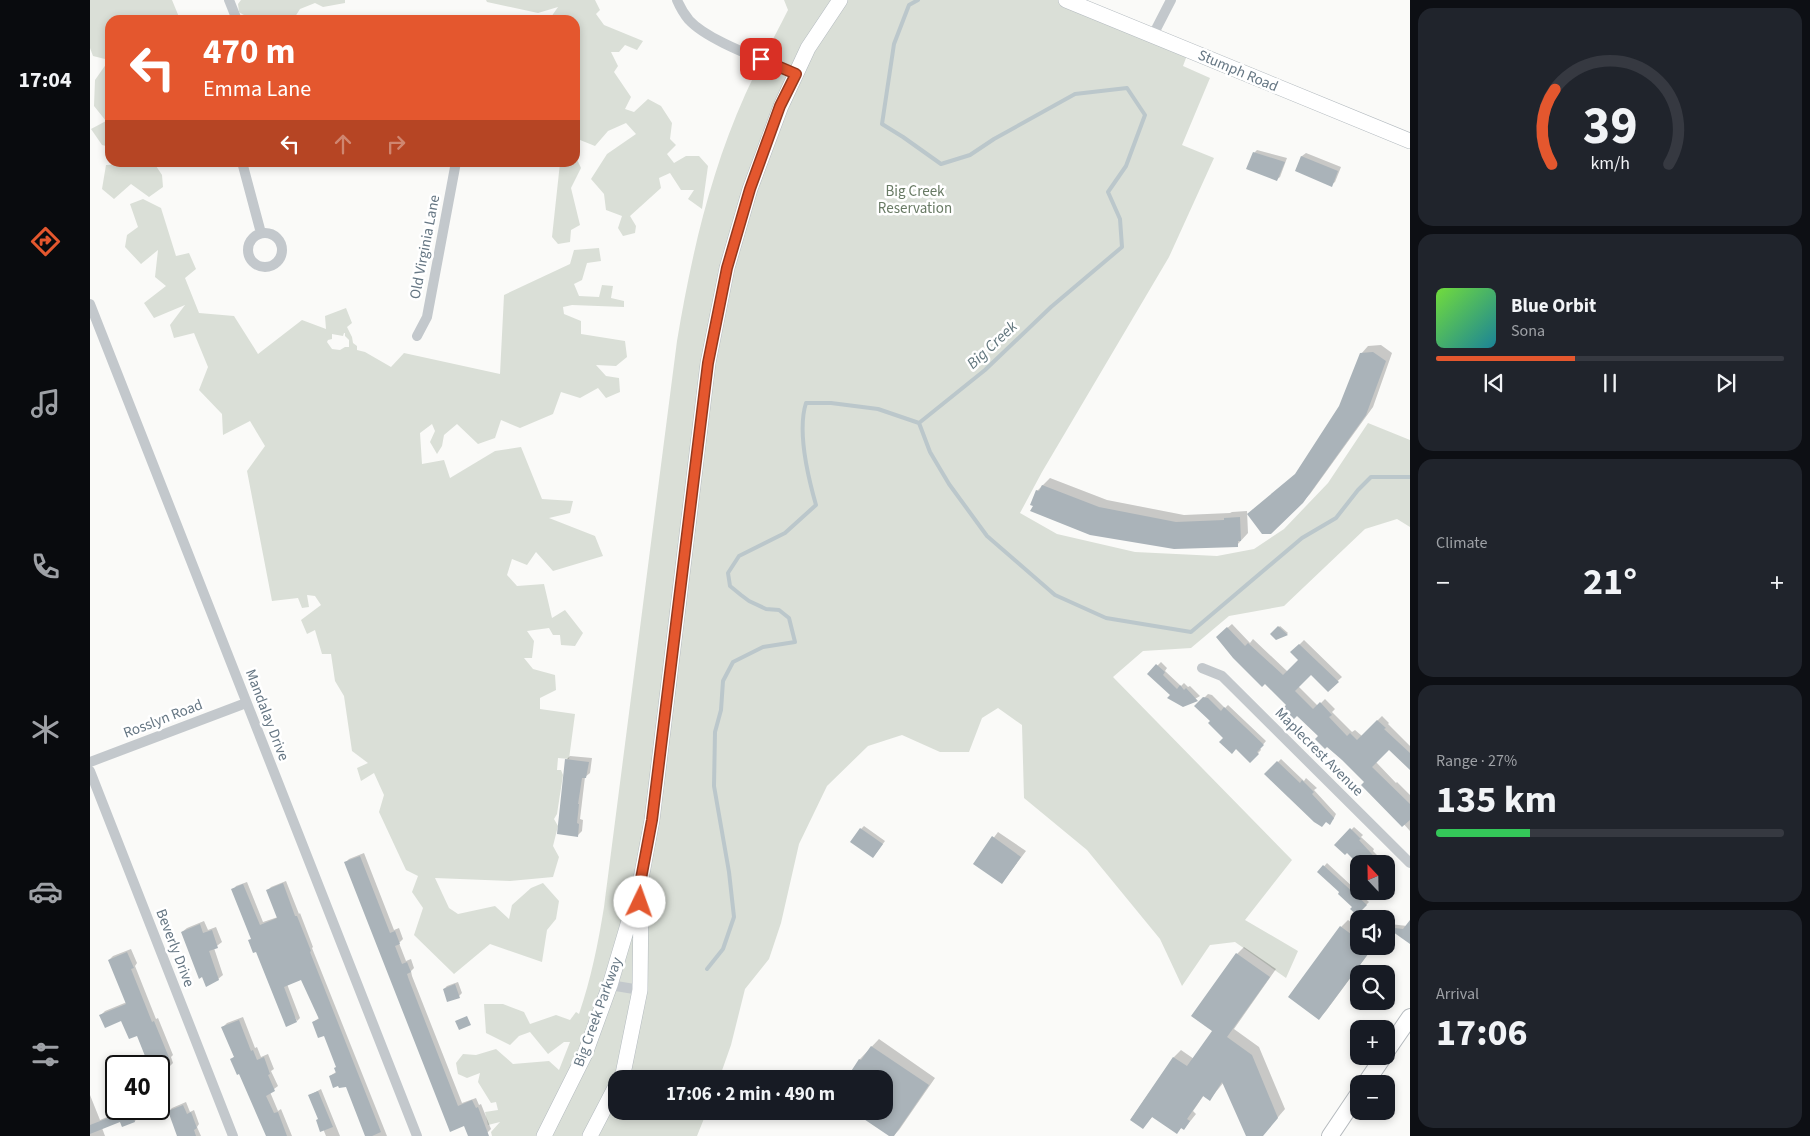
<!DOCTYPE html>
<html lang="en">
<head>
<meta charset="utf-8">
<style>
	:root { --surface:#171b24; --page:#20242c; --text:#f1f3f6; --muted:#9ea1a6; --line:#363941; --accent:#e4572e }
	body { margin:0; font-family:"Source Sans 3",sans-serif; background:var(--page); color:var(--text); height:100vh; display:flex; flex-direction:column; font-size:19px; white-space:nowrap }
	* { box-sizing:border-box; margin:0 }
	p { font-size:16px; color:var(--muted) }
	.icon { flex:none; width:28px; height:28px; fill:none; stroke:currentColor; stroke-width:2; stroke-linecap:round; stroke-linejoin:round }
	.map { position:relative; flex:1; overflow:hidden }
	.details { display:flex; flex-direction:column; gap:8px; padding:8px; background:#0d0f14; width:400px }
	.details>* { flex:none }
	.hud { position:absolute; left:15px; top:15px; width:475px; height:152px; border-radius:15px; box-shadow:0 2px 8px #0003; background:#e4572e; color:#fff; overflow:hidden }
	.needle { width:32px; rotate:338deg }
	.controls { position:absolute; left:1260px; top:855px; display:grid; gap:10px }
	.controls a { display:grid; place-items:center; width:45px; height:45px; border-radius:10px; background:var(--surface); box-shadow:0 2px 8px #0003; font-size:25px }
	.speed { position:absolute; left:15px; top:1055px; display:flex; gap:10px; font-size:25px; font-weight:700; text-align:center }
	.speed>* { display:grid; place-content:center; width:65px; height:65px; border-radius:50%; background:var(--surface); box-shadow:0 2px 8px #0003; line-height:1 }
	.speed .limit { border:2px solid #111; border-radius:8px; background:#fff; color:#111 }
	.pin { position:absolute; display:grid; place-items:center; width:42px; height:42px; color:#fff; margin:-21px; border-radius:10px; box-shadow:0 2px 8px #0006 }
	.me { position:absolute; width:55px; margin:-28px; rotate:3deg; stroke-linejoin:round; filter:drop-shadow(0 0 4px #0008) }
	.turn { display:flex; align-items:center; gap:18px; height:105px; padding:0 15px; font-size:22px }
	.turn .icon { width:65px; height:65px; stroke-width:2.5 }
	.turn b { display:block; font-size:35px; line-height:42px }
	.lanes { display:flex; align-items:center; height:48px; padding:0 15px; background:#0003; justify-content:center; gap:25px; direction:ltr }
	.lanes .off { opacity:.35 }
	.big { font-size:38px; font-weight:700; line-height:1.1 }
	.details .card { flex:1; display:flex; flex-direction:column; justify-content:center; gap:8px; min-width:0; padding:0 18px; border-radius:15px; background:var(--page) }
	.details .dial { align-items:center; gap:0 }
	.dial svg { height:130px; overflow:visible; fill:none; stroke:var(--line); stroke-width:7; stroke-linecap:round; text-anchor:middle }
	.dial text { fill:var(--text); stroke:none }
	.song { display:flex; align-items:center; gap:15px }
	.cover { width:60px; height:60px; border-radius:8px; background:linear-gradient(135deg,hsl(100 70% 55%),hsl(190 70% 35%)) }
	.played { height:5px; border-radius:2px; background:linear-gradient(90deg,var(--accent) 40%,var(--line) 40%) }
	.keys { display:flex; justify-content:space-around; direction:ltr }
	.heat { display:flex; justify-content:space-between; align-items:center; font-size:28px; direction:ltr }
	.charge { height:8px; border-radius:4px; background:linear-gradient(90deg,#34c759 27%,var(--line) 0) }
	.trip { position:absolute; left:518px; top:1070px; width:285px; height:50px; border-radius:15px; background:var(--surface); box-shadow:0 2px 8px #0003; font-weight:700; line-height:50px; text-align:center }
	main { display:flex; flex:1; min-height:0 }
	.tab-bar { display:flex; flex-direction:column; width:90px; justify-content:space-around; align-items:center; background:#090b0e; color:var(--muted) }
	.tab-bar .icon { width:35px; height:35px }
	.tab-bar .selected { color:var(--accent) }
	.tab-bar b { font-size:22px; color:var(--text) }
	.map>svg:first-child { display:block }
	.green { fill:#dadfd7; fill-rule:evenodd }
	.shadow { fill:#0003 }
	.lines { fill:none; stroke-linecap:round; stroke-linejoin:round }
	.stream { stroke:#bbc7cb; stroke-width:4 }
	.building { fill:#aab3b9 }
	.secondary-casing { stroke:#b3babf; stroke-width:16 }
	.primary-casing { stroke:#b5babe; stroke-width:18 }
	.street { stroke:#c3c8cc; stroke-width:10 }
	.secondary { stroke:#fff; stroke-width:15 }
	.primary { stroke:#fff; stroke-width:16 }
	.route-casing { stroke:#94391e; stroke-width:12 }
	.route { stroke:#e4572e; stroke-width:9 }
	.labels { text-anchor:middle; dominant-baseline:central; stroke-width:5; stroke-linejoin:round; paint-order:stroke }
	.street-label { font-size:15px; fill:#657683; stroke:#fff }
	.park-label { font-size:15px; fill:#687a64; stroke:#fff }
	.water-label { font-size:16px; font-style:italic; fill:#60757c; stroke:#fff }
</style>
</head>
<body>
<main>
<nav class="tab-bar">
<b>17:04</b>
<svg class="icon selected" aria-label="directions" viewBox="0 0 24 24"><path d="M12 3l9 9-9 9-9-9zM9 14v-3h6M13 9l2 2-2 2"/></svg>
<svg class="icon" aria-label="music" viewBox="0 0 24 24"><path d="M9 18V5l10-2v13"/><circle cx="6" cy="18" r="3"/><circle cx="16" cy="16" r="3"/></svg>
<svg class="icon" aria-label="phone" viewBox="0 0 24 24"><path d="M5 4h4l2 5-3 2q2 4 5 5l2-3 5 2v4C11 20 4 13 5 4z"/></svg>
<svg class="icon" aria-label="climate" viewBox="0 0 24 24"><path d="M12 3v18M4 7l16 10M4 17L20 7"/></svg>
<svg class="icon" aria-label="car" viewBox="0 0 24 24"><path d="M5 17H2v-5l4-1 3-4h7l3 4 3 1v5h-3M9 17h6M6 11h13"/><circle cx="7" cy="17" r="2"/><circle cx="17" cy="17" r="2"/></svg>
<svg class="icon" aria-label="filters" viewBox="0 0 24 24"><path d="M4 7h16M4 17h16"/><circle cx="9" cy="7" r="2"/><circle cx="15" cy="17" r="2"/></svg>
</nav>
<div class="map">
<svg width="1320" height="1136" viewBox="0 0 1320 1136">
	<rect width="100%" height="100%" fill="#fafaf8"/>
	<path class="green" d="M0,0H82L89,17L92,20H20V147L12,145L1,129L16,121L4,106L5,80L19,60L3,56L0,48Z
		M151,0H255V3L233,7L225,3L210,9L203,20H164C160,16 154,16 149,12L148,4Z
		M396,0H505L510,10L506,14L514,25L553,41L547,50L535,45L529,52H521L528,66L524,72L541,97L535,109L544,112L558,99L571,106L582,123L580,139L586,145L577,154L584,163L596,156H609L618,166L612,209L598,199L604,190H591L580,173L569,178L571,188L540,216L546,226L545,233L533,236L528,228L532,216L516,210L514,194L501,179L517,154L546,134L536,123L518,131L505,146L485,138V65L487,63L485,62V20H459L468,7L448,13L397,2Z
		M694,0H979L1099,50L1093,66L1120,78L1092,145L1124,158L1079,257L952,472L930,513L967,534L1045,552L1127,556L1164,549L1194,529L1238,483L1278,423L1320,440V527L1307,519L1275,529L1194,606L1139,616L1101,648L1053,651L1023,677L1202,860L1155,920L1208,951L1196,978L1145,942L1120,945L1092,986L1070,939L997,850L934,798L932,725L908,708L892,718L879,752H850L812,735L778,746L737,786L709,844L691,923L679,959L655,989L641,1045L629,1079H526V1111H617L607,1136H402L401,1132L410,1122L398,1125L395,1112L408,1110L406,1102L401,1103L388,1082L390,1073L377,1078L368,1074L366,1063L373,1054L386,1055L406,1049L423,1064L459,1061L469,1070L480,1042H474L458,1054L440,1032L429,1036L420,1045L396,1033L394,1004H413L434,1012L440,1024L466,1015L480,1020L486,1012L489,1014C501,979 508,944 514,907L587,341C601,257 620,173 655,95C668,66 684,38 698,10Z
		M485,155L491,168L481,188L490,225L481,230L480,242L468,244L462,237L470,163L485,162Z
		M42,163H64L72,175L73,187L59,197L41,184L24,199L12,189L16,165L42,164Z
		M53,199L71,208L86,256L99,253L106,269L95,278L109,313L144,316L168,354L212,320L236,329L235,316L256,308L262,323L257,327L262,337L263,343L267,346V350L275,352L301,367L314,353L410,374L414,295L480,264L484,250L509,248L511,261L497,263L492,280L484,284L489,296L509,297L512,285L523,286L521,298L534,301V307L482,305L473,307L474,314L491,321V334L535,341L537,357L526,366L506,365L516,376L529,378L530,392L516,398L508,388L490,398L471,392L463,414L430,428L411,420L405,438L388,444L367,424L354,435L352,446L347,454L340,442L345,431L342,424L330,433L332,464L354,460L360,478L405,451L431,447L452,499L483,501L480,513L459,518L505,536L513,556L463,571L446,552L437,565L422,559L417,575L427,586L454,584L462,618L475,610L493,633L485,646L471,645L470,635H463L459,628L437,631L444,641L442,658H434L443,669L465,675L466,690L450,698V709L485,714L479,759L468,758L467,770H471L473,775L467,814L464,819L468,826L463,846L469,857L463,877L420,881L345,878L359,908L368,914L405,906L419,919L422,905L441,888L453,883L469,901L466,919L457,930L452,962L400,944L364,974L324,935L333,908L322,892L328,876L316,870L289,812L294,795L284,773L271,781L267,768L278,763L262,751L254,696L245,681L241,654H232L225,630L217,634L211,620L231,605L225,596L217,595L219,607L212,608L208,598L182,601L157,471L175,446L160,421L133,435L132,414L109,390L118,367L104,333L84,338L80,325L95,305L64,318L54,303L76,286L65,277L68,250L51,264L35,247L37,235L48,227L40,204ZM254,333H255V336L259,340V347H255L250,350L242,349L237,342L238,340L242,339V334L253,336Z"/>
	<path class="shadow" d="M1167,150L1197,158L1190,177L1186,180L1164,153Z
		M1216,153L1251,167L1245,182L1241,185L1206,170L1212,156Z
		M1291,345L1302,353L1283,407L1220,494L1181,533L1208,472L1250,407L1271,354L1278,346Z
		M960,478L1017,500L1094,515L1140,513L1142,512L1157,511L1158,533L1147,545L947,491Z
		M1142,624L1160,643L1163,639L1198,672L1210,660L1202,652L1214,640L1252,677L1238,690L1221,673L1208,686L1228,706L1235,699L1245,709L1242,712L1262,732L1265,730L1272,736L1292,716L1299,723L1298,724L1320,746V768L1299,748L1286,762L1306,783L1307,782L1320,795V831L1276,782L1127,637Z
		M1190,626L1198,633L1197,634H1182Z
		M1071,662L1077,668L1075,671L1091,686L1094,683L1098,687L1100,686L1110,696L1093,706L1059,674Z
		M1118,694L1122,695L1135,708L1138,705L1176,741L1170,748L1171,750L1160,761L1134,738L1122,721L1106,706Z
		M480,756L502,758L500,773L495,777L490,819L493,820L492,831L487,836L476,760Z
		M1191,759L1214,781L1216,778L1227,788L1224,790L1246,814L1243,820L1176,774Z
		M774,826L795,841L783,857L771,829Z
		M1264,827L1273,835L1271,837L1284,849L1283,851L1296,864H1270L1257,851L1246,845Z
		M908,832L936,851L912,883L885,863Z
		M274,853L304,930L309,928L313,939L309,943L316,961L321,959L324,968L321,971L322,976L372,1103L386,1098L389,1105L391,1104L401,1129L397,1133L390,1136H380L256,862L259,859Z
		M1237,863L1265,889L1269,886V891H1273L1270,894L1279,902L1267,914L1264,907L1251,892L1229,872Z
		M1296,864L1302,870L1296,876Z
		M196,881L209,914L210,913L223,947L222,948L297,1136H277L257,1086L240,1076L246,1072L247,1067L234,1034L223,1022L229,1018L212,978L197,984L210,1018L207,1021L162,938L143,890L146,886L157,882L173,922L188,917L178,890L181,887Z
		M1258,920L1269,928V946H1284L1236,1011L1229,1018L1251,927Z
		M114,921L118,930L126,927L132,942L124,948L133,975L128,979L92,932L97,928Z
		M1320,922V942L1298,926L1300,924L1317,926Z
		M1154,947L1186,969L1144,1029L1169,1047L1195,1109L1172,1136H1157L1134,1082L1120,1099L1114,1095L1103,1111L1106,1114L1094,1129L1092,1127L1087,1132L1063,1116L1053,1127L1041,1119L1084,1057L1091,1050L1104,1059L1124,1031L1103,1016L1147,954Z
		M41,949L47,963L45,966L66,1019L68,1018L83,1055L81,1057L83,1063L79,1067L69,1071V1066H60L48,1034L32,1019L11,1015L15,1011L37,1002L19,960L23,956Z
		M368,982L372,993L369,996L354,989L357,986Z
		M153,1017L165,1048L167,1047L171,1057L178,1054L184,1069L181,1071L188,1086L180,1092L188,1111L191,1109L202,1136H177L150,1072L142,1059L145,1056L133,1027L137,1023Z
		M789,1039L845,1078L809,1130L803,1136H801L794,1111V1079H757L770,1059Z
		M231,1089L250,1136H236L229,1119L220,1095Z
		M0,1095L10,1120L37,1109H45L48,1117L45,1121L32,1126L30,1121L12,1128L15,1136H0Z
		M96,1102L100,1112L104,1110L109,1124L107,1127L111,1136H88L79,1111L82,1108Z"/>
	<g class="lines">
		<path class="stream" d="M828,0L819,5L804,44L792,124L813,137L851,164L880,155L904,139L985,94L1037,88L1055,115L1036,166L1018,192L1030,219L1032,247L961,307L895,370L829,423L840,452L859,484L897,536L965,595L1016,618L1101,632L1212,538L1246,518L1268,490L1281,477H1320
			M617,969L633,949L644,917L639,872L624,786L625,732L631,710L633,681L643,662L673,647L705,642L699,618L689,610L676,609L659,601L651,595L640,586L638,573L649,556L695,533L726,505C718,477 707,431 716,403H741L788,409L829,423"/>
	</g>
	<path class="building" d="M1163,152L1195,162L1187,181L1156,169Z
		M1211,156L1248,171L1242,187L1205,171Z
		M1283,352L1296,361L1276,415L1213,503L1181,534H1172L1157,514L1205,474L1249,406L1270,353Z
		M952,485L1009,507L1086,522L1134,520V518L1150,517L1151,541H1148V547L1084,549L1000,535L940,511L943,506L940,505L946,490L949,491Z
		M1188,626L1198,635L1186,640L1180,634Z
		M1137,627L1155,646L1158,643L1193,675L1208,660L1200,652L1209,644L1249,682L1238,692L1221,675L1205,691L1223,709L1230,702L1242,715L1239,717L1257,736L1260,733L1267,740L1287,720L1296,728L1294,729L1320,753V770L1299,750L1282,767L1320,804V820L1312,827L1271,785L1274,782L1252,760L1237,747L1235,749L1225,739L1228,736L1207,716L1204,719L1193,708L1196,705L1175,684L1172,687L1143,658L1126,637Z
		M1066,664L1075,672L1073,675L1087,689L1090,685L1094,690L1096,688L1108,701L1093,707L1077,698L1080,695L1057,674Z
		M1113,697L1118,698L1131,711L1134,707L1174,745L1167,752L1169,754L1160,763L1146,749L1142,754L1129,742L1133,738L1118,723L1120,721L1104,706Z
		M475,759L499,762L496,778H492L488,804H489L487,823L489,824L488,837L467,834Z
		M1187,761L1210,783L1212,780L1224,792L1222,794L1244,818L1240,825L1236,822L1232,827L1224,822L1174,774Z
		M770,828L793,844L783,858L760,842Z
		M1260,828L1271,839L1269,840L1291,864H1268L1257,853L1255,855L1244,845Z
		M902,836L931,857L912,884L883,864Z
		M270,856L300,933L305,931L310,944L305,946L312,964L317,962L321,972L317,974L319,980L368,1106L382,1100L386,1108L388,1107L399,1136H378L374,1126L360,1132L254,862Z
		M1233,865L1277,905L1267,915L1260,909L1262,907L1248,894L1249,892L1227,872Z
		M193,883L205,916H207L221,951L220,952L291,1132L282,1136H275L256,1087L249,1088L248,1086L243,1088L239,1076L246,1073L244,1068L246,1067L234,1036L228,1038L222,1022L229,1019L211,980L194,987L207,1022L196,1027L166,952L163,953L158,940L161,939L141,889L153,884L170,925L187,918L176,890Z
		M1320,920V944L1296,927L1313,929Z
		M110,924L113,933L122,930L128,948L119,951L129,980L116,987L112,977L109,979L91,932Z
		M1250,926L1269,940V946H1284L1229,1020L1198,997Z
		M37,952L44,968L41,969L62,1022L64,1021L80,1060L77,1061L80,1068L69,1072V1066H59L47,1036L39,1039L31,1021L15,1028L9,1015L36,1004L18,960Z
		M1146,953L1180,977L1137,1037L1162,1055L1188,1118L1173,1136H1156L1132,1082L1120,1101L1113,1096L1097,1119L1100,1121L1094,1130L1091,1128L1087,1134L1062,1117L1053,1129L1040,1120L1083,1057L1097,1066L1122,1031L1101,1016Z
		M365,984L370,998L357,1002L353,989Z
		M377,1016L381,1025L369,1030L365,1021Z
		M149,1020L161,1051L163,1050L167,1060L174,1057L180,1074L178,1075L185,1091L176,1096L184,1113L188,1112L197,1136H176L149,1074L147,1075L140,1059L144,1057L131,1027Z
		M781,1046L839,1085L804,1136H799L762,1111H794V1079H756L769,1059L771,1060Z
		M228,1091L243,1127L230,1132L226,1120L228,1119L218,1095Z
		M93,1105L97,1114L101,1112L107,1128L104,1130L106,1136H87L78,1111Z
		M41,1109L45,1122L32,1127L30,1122L0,1134V1125Z"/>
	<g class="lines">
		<g class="secondary-casing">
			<path id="secondary" d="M976,0L1320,141
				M530,1079L533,1074L550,990L551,900
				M454,1136L495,1054L520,985L550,884L562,820L618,363L637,268L660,189L691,106L718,48L750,0
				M500,1136L526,1086"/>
		</g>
		<g class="primary-casing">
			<path id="primary" d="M1296,1052L1320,1017
				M1275,1084L1294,1056
				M1240,1136L1269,1093"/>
		</g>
		<path class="street" d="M139,0L147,20
			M587,0C590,7 594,14 599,20C619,42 677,61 705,74
			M1063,35L1081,0
			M152,162L171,233
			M158 250a17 17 0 1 1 34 0a17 17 0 1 1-34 0Z
			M0,304L327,1136
			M327,336L337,317L366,162
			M1112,668L1132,676L1320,863
			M0,762L156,703
			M0,771L143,1136
			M520,985L550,990"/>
		<use href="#secondary" class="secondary"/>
		<use href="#primary" class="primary"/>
	</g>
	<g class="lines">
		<g class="route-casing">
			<path id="route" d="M550,902V884L562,820L618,363L637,268L660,189L690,106L706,74L671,59"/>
		</g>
		<use href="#route" class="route"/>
	</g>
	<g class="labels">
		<g class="street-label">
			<text transform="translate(1148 71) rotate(23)">Stumph Road</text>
			<text transform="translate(335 247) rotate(-79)">Old Virginia Lane</text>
			<text transform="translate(177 715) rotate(69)">Mandalay Drive</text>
			<text transform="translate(73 719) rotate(-21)">Rosslyn Road</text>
			<text transform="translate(1229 752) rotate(45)">Maplecrest Avenue</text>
			<text transform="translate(85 948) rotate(69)">Beverly Drive</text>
			<text transform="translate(508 1012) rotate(-70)">Big Creek Parkway</text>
		</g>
		<g class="park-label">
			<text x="825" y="191">Big Creek<tspan x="825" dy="17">Reservation</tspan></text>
		</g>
		<g class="water-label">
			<text transform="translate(902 345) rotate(-43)">Big Creek</text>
		</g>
	</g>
</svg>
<div class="controls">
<a><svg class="needle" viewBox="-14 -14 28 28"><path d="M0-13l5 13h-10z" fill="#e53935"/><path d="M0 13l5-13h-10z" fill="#9ea1a6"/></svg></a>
<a><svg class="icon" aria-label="sound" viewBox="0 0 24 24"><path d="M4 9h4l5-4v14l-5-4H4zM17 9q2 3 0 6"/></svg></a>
<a><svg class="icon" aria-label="search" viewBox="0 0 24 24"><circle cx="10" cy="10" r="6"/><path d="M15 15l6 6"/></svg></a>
<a>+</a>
<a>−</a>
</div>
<div class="speed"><div class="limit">40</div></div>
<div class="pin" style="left:671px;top:59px;background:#d93025"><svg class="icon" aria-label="arrive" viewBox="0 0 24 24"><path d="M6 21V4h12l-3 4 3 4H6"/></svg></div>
<svg class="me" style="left:550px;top:902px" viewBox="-20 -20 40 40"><circle r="19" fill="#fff"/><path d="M0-13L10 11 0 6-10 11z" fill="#e4572e"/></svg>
<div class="trip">17:06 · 2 min · 490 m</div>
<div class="hud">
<div class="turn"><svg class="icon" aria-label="left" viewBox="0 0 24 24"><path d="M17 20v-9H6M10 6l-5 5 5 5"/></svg><div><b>470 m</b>Emma Lane</div></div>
<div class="lanes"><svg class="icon" aria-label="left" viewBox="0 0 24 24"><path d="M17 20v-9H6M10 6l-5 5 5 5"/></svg><svg class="icon off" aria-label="ahead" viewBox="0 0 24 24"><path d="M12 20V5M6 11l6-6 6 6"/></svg><svg class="icon off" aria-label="right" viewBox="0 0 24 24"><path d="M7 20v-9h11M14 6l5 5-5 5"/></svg></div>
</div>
</div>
<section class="details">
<div class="card dial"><svg viewBox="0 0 100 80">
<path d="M14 69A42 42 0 1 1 86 69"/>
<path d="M14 69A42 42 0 0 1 16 23" stroke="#e4572e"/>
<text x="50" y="56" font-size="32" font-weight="700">39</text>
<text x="50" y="72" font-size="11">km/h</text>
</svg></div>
<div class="card">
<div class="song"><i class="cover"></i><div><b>Blue Orbit</b><p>Sona</p></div></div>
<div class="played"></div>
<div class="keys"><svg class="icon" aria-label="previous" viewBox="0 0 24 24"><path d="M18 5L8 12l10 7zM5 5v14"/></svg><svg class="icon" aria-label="pause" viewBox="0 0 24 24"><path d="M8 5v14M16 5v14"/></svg><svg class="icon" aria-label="next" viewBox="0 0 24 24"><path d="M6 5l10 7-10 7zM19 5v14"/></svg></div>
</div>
<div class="card"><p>Climate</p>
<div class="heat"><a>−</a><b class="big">21°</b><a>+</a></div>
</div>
<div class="card"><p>Range · 27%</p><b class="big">135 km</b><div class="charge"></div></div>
<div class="card"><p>Arrival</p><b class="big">17:06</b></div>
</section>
</main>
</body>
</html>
